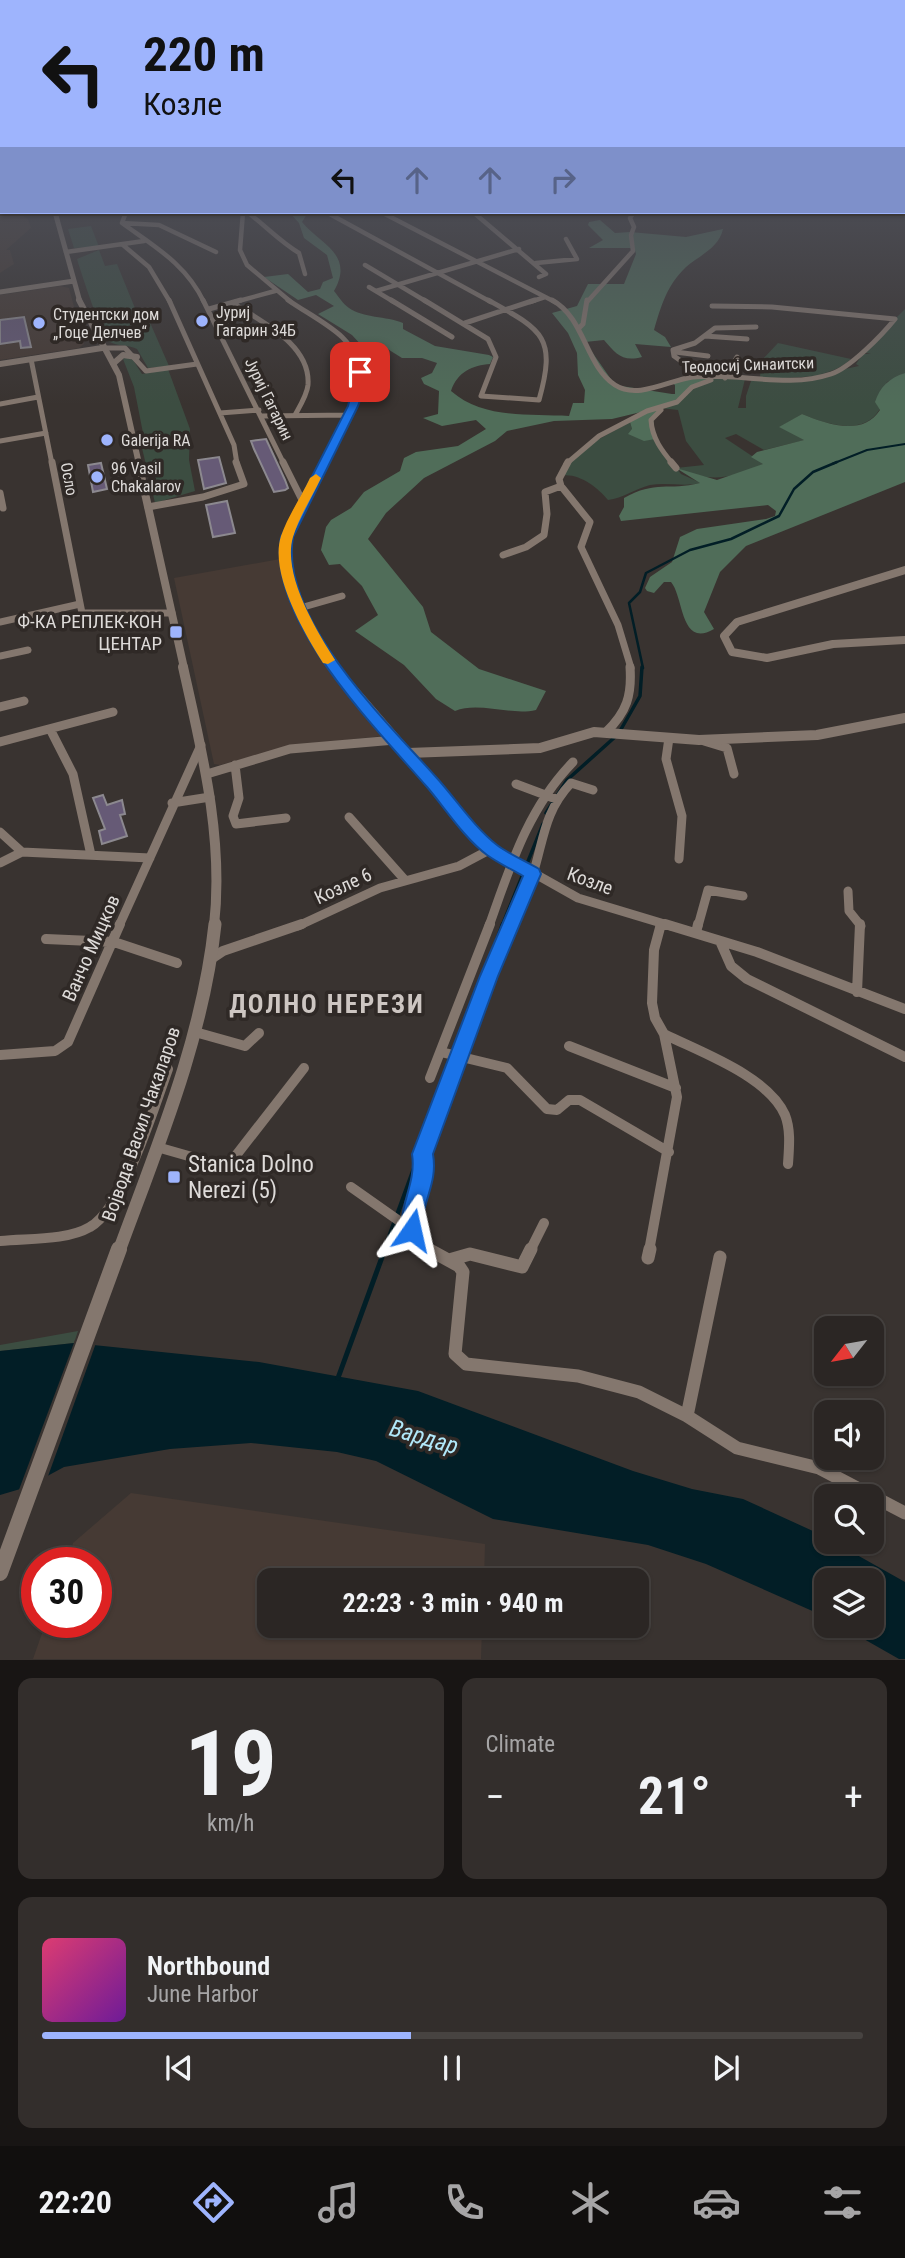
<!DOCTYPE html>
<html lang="en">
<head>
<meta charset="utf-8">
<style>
	:root { --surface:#2b2624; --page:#332e2c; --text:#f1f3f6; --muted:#a6a5a6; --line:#474341; --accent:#9eb4fd }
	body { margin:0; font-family:"Roboto Condensed",sans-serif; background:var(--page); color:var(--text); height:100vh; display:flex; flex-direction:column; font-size:26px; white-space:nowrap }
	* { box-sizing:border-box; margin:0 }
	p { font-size:23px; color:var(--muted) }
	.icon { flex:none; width:38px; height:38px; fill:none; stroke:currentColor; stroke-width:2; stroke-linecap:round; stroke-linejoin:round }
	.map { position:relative; height:1660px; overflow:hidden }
	.drawer { display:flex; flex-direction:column; gap:18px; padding:18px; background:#181514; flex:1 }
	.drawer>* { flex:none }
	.banner { position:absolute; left:0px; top:0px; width:906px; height:214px; box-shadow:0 2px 5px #0004,0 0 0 2px var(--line); background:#9eb4fd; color:#111; overflow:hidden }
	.needle { width:46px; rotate:239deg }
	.fabs { position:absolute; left:814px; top:1316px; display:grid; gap:14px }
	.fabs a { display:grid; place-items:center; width:70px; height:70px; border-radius:14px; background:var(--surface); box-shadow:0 2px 5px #0004,0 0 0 2px var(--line); font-size:35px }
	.speed { position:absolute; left:21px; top:1547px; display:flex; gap:14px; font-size:35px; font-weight:700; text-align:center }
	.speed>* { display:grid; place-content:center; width:91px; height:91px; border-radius:50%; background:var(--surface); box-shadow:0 2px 5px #0004,0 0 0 2px var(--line); line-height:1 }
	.speed .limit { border:10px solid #d22; background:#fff; color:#111 }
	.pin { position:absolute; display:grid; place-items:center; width:60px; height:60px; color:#fff; margin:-30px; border-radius:14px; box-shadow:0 4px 10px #0006 }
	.me { position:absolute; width:77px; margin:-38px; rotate:11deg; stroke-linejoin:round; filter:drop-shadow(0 0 5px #0008) }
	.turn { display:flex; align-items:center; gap:24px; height:147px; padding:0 28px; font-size:32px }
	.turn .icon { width:91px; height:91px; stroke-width:2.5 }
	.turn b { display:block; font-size:49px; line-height:60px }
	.lanes { display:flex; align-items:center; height:66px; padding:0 28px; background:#0003; justify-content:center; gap:35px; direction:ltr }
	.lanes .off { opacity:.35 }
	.big { font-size:52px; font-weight:700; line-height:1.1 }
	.drawer .widget { flex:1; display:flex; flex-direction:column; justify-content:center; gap:10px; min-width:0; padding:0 24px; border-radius:14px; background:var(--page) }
	.drawer .dial { align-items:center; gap:0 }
	.dial b { font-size:91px; line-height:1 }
	.song { display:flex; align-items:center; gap:21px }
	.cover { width:84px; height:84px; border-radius:10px; background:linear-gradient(135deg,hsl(340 70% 55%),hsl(280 70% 35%)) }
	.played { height:7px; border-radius:4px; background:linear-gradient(90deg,var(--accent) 45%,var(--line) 45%) }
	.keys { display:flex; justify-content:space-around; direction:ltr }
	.heat { display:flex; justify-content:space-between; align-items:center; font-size:38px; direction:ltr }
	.drawer .tiles { flex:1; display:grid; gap:18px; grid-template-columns:1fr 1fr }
	.widget:last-child { grid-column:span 2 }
	.trip { position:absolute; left:257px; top:1568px; width:392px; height:70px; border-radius:14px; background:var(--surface); box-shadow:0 2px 5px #0004,0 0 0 2px var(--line); font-weight:700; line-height:70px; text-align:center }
	.tab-bar { display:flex; height:112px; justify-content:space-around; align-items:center; background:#110f0e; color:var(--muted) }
	.tab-bar .icon { width:49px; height:49px }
	.tab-bar .current { color:var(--accent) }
	.tab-bar b { font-size:32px; color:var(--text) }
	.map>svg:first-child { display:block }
	.built { fill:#463a34 }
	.green { fill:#3c4d41 }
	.forest { fill:#506d59 }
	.water { fill:#021e26 }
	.pier { fill:#393330 }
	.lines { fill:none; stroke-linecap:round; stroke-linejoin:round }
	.stream-far4 { stroke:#021e26; stroke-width:2 }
	.stream-far3 { stroke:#021e26; stroke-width:2.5 }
	.stream-far2 { stroke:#021e26; stroke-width:3.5 }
	.stream-far1 { stroke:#021e26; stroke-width:4.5 }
	.stream { stroke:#021e26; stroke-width:5 }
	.building { fill:#665a76; stroke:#8c898f; stroke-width:2 }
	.minor-far5 { stroke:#84776e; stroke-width:4.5 }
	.minor-far4 { stroke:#84776e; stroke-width:5 }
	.minor-far3 { stroke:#84776e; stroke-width:7 }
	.minor-far2 { stroke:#84776e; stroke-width:9 }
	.minor-far1 { stroke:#84776e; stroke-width:10 }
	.minor { stroke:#84776e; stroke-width:13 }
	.tertiary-far5 { stroke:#84776e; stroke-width:5 }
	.tertiary-far4 { stroke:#84776e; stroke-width:6 }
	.tertiary-far3 { stroke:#84776e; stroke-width:8 }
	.tertiary-far2 { stroke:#84776e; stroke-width:10 }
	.tertiary-far1 { stroke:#84776e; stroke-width:13 }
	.tertiary { stroke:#84776e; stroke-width:16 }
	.route { fill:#1a73e8; stroke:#114b97; stroke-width:2 }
	.slow { fill:#f59e0b }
	.poi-dot { fill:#9eb4fd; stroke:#2f2926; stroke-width:2.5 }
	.labels { text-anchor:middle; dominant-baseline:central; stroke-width:7; stroke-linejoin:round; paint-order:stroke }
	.far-poi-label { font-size:16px; fill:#dedbd9; stroke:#2f2926; text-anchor:start }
	.far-street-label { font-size:16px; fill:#dedbd9; stroke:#2f2926 }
	.poi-label { font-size:19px; fill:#dedbd9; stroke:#2f2926; text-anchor:end }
	.street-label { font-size:19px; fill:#dedbd9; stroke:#2f2926 }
	.near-poi-label { font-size:23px; fill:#dedbd9; stroke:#2f2926; text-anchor:start }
	.near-water-label { font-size:24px; font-style:italic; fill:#b1e8f9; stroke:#2f2926 }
	.district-label { font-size:26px; font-weight:bold; letter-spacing:2px; fill:#cdc6c2; stroke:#2f2926 }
</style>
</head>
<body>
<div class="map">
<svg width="905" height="1660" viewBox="0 0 905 1660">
	<rect width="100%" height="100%" fill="#393330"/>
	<path class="built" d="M20,214L28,219L31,228L6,250H10L14,264L0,273V216Z
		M60,286L69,288L84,344L79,348L0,360V295Z
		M280,559L311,642L383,736L290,746L220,765L214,764L174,578Z
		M131,1493L485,1544L484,1580H270V1626H482L481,1659H33L46,1622H96V1563H67L73,1543Z"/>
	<path class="green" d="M91,226L99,247L74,248L68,229Z
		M99,250L105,266L117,264L139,318H148L169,366L148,368L137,349C130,345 116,346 110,342C101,335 81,272 77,259Z
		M905,309V373L887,382L877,405L880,409C863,437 826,424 802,414L780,427L805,440L764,450L736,434L725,438L764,464C726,479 714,483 676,468L704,465L686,441L678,410L633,405L654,398L661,404L716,377L745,379L738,408H746V396L751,381L793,380L859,366L856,364L863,354H871L862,352Z
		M778,343L851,359C829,380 789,378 760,378L761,361Z
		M126,357L133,360L142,374L168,369L190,429L189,460L195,491L155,503L142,448L143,433L134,387L123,359Z
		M630,422L634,436L655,439L681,474L701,483C684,487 667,482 650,485C635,489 623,498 608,500C597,487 578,472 560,476L561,471L590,444Z
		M78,1331L74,1343L0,1351V1345Z"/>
	<path class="forest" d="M289,212H306L307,214L302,222C320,244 355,254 334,291C339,297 343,304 349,308C363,318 386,316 403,323V329L435,346L489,355L493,357L490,364C473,365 457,372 451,391C483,419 529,414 569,416L573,403H584L585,390L578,375L577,353L568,333L552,313L577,306L588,284H624L636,254L635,250L630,248H589L603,240L588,225L589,222L600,220L615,233L630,232L686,237L723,229C719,248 700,255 686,267C667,285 661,306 654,330L665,337L671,347L635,344L642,357C622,362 616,354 604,340L585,342L615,385L672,394H675V385L669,381L716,377C693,386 674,401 653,416L655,439L644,441L628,434L632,429L630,422L641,412L612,419L554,421L507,431L495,441L424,478L386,513L368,539L423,607L431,632L479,669L546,691L536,710C510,716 479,701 455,711L436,699L404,665L355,631L378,615L362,586L340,564L329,565L321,550L326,527L331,520L351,508L364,492L400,471L404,458L416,452L458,446L486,429L476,420L442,426L423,418L438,414L439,391L424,384L421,378L432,373L437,363L422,358H402L386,348L363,347L352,335L318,314L334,306L316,295L298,300L264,277L288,274L308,292L320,289L323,282L333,278L327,255L304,238L299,223Z
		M905,373V482L746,546L720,572L704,612L714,629C680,649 684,597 671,582H664L654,593L647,591L645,588L650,577L672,562L680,537L697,529L766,519L775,516L776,511L768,505L621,521L619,516L624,507V498C656,480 668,491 700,483L676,468L717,480L763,464L751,457L757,452L804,440L779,427L802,414C826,424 863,437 880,410L875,402C880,387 889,378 905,373Z"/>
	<path class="water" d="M74,1343L259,1362L418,1391L633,1471L692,1489L743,1499L826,1537V1542H834L905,1582V1659H899L841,1626H872V1580H826V1617L706,1564L648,1545L493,1519L376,1461L337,1452L251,1443L170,1449L64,1467L27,1487L0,1495V1351Z"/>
	<path class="pier" d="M75,1340L96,1343L47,1479L17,1495Z"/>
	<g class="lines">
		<path class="stream-far4" d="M832,464L867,450L905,444"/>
		<path class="stream-far3" d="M643,668L629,603L640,592L646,573L690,550L731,539L779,516L794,489L813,472L837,462"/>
		<path class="stream-far2" d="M620,731L640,696L642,667
			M546,813L567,780L615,737
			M502,926L543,824"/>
		<path class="stream-far1" d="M465,1029L503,924
			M384,1251L419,1155"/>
		<path class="stream" d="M338,1378L385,1249"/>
	</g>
	<path class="building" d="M24,317L31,347L21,348L20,341L0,344V320Z
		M266,439L285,480L288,488L285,490L274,492L254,449L251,441Z
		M219,457L226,483L204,489L198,460Z
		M101,463L107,489L93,492L88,465Z
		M227,501L235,533L213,537L206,505Z
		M103,795L107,805L122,800L125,814L120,815L127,836L102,844L99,831L105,829L93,798Z"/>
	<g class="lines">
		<path class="minor-far5" d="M243,212L240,250L247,265L291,302
			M247,212C266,226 279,241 299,253L305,274
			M326,212L491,302
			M381,212L555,302
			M473,212L546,274L539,277
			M646,212L714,213
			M122,223C155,247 186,264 204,302
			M122,223L159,225L216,252
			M122,223L126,212
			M123,245L149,267L170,302
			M66,252L144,241
			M536,263L577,259L566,239
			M365,265L427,302
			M369,287L394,302
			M376,291L519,249
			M235,302L275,291
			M530,302L545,297
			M587,302L633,251L631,235L634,227L630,218L634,212"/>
		<path class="minor-far4" d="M169,300L234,445L237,464
			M203,300L284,464
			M288,300C305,312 327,323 342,337C381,375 342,427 323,464
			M391,300L452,337
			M424,300L488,339L496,357L481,396L539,400C557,336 542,330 488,300
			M552,300C585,318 585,365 615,385C638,400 669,380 693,377C739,372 786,389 831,374C850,368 882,335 895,319L772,307L712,306
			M233,303C261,322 311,344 308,385C307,395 300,406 295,415
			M209,309L241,300
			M465,323L535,300
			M579,328L583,324L587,300
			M705,336L747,339
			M102,348H125L146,371L197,364
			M675,352L708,356
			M31,359L52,464
			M702,376L674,356L673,350L695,343L715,328L756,327
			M725,378L737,357
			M0,404L38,397
			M661,410L651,420C652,438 662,451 673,464
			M220,413L259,410
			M262,416L349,415
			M0,441L46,433
			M566,464L599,436L647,411L677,402L692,387L711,380"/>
		<path class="minor-far3" d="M52,462L82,613H172
			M283,462L303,502
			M324,462C312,485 285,525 284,551C283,587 314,641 336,668
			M671,462L676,468
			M561,486L559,479L568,462
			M0,493L3,508
			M148,507L203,497L244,484L236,462
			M503,555L526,547L544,535L547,514L545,492L561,486L590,522L581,547L618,625L631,668
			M300,608L342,596
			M0,622L80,604
			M0,656L28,650"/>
		<path class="minor-far2" d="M334,667L491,849L578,898L671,926
			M0,707L24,701
			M50,729L73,774L91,855
			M606,732C627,712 632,695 630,667
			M669,738L666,759L682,816L679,859
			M704,741L727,748L734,774
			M0,742L113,712
			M235,765L239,798L233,816L236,824L286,818
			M207,774L290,749L395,740
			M516,784L556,799
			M172,803L210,797
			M349,817L404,879
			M0,832L22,852
			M0,863L22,852L150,858
			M848,891L849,911L861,926
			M119,926L201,745
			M298,926L380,888L459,866L491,849
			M489,926C510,867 528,808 573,762
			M511,926C518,909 527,892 533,874C544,839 544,812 571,783L593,790
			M660,926L661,923
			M698,926L708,890L743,896"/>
		<path class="minor-far1" d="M665,924L757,952L905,1009
			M696,933L698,924
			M46,939L114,942L177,963
			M720,941L731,966L747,979L905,1057
			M211,959L223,951L302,924
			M857,992L860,924
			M195,1032L245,1046L259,1033
			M664,1034C700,1052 768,1076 785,1115C791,1130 789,1148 788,1164
			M569,1046L676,1088
			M441,1052L507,1068L547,1109L557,1110L569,1100H580L669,1152
			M0,1055L55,1051L68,1042L120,924
			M430,1078L490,924
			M157,1147L227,1167L304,1068
			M351,1187L412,1230
			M0,1241C28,1238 66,1241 90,1227C123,1209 155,1105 168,1069
			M431,1251C395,1231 420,1204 425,1176C427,1169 424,1161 423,1154L511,924
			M530,1251L544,1223
			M649,1251L677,1097L664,1034L655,1018L652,1003L654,950L661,924"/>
		<path class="minor" d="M428,1249L459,1266L463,1272L455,1354L466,1364L578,1376L639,1392L687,1416L737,1448L819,1468L905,1513
			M648,1258L650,1249
			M449,1260L470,1254L522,1267L531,1249
			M687,1416L720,1257"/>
		<path class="tertiary-far5" d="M55,212L80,302
			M0,292L74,281"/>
		<path class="tertiary-far4" d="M79,300L119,375L139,464
			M114,363L123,355L137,357
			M0,364L102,348"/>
		<path class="tertiary-far3" d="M138,462L184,668
			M905,570L737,622L724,636L732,652L767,658L833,644L905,640"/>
		<path class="tertiary-far2" d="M183,667C202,752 224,838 214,926
			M408,753L540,748L594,732L699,740L817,735L905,718"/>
		<path class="tertiary-far1" d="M119,1251C158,1145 203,1038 215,924"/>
		<path class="tertiary" d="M0,1573L119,1249"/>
	</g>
	<linearGradient id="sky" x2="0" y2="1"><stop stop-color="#1f1c1a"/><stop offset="0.43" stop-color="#4e5059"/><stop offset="1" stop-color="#4e5059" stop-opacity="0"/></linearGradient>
	<rect width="905" height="405" fill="url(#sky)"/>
	<path class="route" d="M357,370L365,372L364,389L358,406L293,537C279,618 386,721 436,777C456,799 474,827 497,845C509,854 525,861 539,869L541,874L498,976L433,1154C437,1178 428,1192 423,1215C421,1223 423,1229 420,1237L412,1240L405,1237C394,1211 417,1187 412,1154L480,976L523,876C511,869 498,863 487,855C464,838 445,808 427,787C377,729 266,619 281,537L348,406Z"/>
	<path class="slow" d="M316,474L321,478C312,497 299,517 293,537C282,574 316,630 335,660L328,664L323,663C304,633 269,573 281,536C288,516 301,497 310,478Z"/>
	<g class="poi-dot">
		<circle cx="202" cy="321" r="7"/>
		<circle cx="39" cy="323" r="7"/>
		<circle cx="107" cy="440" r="7"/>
		<circle cx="97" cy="477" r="7"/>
		<rect x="169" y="625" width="14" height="14" rx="3.5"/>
		<rect x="167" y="1170" width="14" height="14" rx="3.5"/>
	</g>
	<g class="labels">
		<g class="far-poi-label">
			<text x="216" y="312">Јуриј<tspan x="216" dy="18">Гагарин 34Б</tspan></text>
			<text x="53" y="314">Студентски дом<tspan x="53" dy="18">„Гоце Делчев“</tspan></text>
			<text x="121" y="440">Galerija RA</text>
			<text x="111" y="468">96 Vasil<tspan x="111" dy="18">Chakalarov</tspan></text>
		</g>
		<g class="far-street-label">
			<text transform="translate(748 365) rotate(-2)">Теодосиј Синаитски</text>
			<text transform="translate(269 399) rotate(64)">Јуриј Гагарин</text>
			<text transform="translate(69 479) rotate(79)">Осло</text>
		</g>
		<g class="poi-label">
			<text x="162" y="621">Ф-КА РЕПЛЕК-КОН<tspan x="162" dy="22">ЦЕНТАР</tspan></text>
		</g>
		<g class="street-label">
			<text transform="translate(590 881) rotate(20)">Козле</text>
			<text transform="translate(343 886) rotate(-25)">Козле 6</text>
			<text transform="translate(91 948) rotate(-66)">Ванчо Мицков</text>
			<text transform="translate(141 1124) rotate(-71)">Војвода Васил Чакаларов</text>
		</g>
		<g class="near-poi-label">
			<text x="188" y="1164">Stanica Dolno<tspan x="188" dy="26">Nerezi (5)</tspan></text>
		</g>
		<g class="near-water-label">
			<text transform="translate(424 1437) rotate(16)">Вардар</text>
		</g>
		<g class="district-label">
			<text x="327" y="1004">ДОЛНО НЕРЕЗИ</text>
		</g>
	</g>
</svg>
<div class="fabs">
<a><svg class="needle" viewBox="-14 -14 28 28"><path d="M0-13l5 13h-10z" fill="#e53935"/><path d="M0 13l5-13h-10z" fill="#a6a5a6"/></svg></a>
<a><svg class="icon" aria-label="sound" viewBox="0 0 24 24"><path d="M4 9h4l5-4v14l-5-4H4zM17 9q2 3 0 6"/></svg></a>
<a><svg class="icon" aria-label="search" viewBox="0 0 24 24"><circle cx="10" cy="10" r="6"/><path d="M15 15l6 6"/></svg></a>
<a><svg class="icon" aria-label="layers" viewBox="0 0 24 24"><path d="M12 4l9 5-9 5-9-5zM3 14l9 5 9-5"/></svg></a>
</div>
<div class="speed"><div class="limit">30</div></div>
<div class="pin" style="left:360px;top:372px;background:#d93025"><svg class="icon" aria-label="arrive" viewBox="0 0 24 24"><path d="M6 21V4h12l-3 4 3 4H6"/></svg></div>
<svg class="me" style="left:412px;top:1230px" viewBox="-20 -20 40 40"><path d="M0-17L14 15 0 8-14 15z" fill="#1a73e8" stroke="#fff" stroke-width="4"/></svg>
<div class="trip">22:23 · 3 min · 940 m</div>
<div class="banner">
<div class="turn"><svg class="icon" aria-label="left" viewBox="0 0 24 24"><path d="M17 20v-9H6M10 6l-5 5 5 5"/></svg><div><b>220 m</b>Козле</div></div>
<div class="lanes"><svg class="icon" aria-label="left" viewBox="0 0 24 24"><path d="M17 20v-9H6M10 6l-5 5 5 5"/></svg><svg class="icon off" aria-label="ahead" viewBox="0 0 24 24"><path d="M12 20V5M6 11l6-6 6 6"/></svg><svg class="icon off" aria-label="ahead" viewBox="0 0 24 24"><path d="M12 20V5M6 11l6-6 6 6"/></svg><svg class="icon off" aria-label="right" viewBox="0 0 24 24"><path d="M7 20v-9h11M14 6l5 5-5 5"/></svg></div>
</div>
</div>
<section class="drawer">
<div class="tiles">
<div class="widget dial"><b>19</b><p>km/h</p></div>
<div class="widget"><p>Climate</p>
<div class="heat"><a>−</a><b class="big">21°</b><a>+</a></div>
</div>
<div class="widget">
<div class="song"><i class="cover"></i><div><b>Northbound</b><p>June Harbor</p></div></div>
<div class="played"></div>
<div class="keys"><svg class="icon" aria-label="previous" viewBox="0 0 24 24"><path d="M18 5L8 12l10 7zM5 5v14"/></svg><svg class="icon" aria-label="pause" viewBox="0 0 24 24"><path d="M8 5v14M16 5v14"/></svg><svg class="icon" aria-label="next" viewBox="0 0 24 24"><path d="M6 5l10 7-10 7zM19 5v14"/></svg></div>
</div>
</div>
</section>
<nav class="tab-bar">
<b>22:20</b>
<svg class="icon current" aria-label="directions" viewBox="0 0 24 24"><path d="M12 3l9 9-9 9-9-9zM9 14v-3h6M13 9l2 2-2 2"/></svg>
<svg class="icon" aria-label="music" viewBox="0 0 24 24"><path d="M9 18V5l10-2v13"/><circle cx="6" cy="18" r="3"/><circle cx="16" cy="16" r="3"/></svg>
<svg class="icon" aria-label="phone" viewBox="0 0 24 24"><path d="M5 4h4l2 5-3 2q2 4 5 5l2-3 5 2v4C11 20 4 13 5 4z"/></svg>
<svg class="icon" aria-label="climate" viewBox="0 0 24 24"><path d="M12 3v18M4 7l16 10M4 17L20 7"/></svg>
<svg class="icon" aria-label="car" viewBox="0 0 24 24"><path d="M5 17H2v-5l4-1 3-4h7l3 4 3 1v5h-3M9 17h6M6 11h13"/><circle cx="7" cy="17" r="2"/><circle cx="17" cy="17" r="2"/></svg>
<svg class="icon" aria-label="filters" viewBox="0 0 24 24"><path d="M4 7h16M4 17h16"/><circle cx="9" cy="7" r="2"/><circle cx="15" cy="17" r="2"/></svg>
</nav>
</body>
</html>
